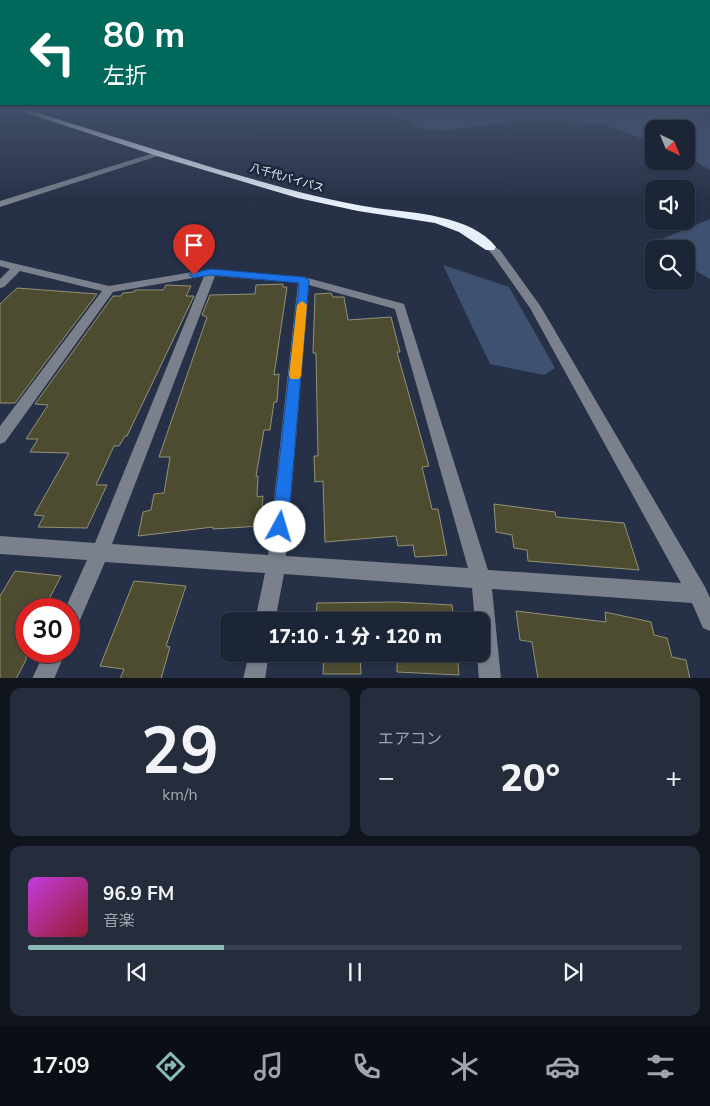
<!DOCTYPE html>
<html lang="ja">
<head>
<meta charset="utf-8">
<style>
	:root { --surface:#1c2535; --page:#252d3d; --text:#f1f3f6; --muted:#a0a5ad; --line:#3a4250; --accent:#8bbbb9 }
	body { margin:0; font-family:"Nunito Sans","Noto Sans JP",sans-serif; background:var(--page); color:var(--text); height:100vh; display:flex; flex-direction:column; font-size:19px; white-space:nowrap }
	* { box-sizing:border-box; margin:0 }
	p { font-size:16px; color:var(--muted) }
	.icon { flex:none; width:28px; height:28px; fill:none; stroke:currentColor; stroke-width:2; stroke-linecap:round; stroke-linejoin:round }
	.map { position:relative; height:678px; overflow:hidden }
	.details { display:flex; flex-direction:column; gap:10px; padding:10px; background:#0f141d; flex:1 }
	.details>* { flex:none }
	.guide { position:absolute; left:0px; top:0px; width:710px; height:105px; box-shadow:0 1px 4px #0004,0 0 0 1px var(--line); background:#00695c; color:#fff; overflow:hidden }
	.needle { width:32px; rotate:136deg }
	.buttons { position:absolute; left:645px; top:120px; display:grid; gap:10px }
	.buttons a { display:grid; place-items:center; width:50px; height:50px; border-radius:10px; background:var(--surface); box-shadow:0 1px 4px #0004,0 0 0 1px var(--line); font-size:25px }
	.speed { position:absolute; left:15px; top:598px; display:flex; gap:10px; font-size:25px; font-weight:700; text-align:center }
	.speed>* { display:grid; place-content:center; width:65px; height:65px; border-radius:50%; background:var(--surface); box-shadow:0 1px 4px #0004,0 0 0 1px var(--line); line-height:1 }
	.speed .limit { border:8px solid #d22; background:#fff; color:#111 }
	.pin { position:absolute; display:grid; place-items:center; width:42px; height:42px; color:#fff; margin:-51px -21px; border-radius:50% 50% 50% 0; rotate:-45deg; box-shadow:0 0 5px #0007 }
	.pin .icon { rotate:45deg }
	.me { position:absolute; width:55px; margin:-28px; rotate:6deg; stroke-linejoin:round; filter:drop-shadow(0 0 4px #0008) }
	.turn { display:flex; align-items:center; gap:18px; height:105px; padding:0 20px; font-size:22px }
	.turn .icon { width:65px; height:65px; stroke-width:2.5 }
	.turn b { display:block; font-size:35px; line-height:42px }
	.big { font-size:38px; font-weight:800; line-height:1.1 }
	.details .widget { flex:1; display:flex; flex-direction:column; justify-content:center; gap:8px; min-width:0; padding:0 18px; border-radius:10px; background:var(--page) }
	.details .dial { align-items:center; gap:0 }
	.dial b { font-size:65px; line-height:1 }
	.song { display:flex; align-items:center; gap:15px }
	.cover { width:60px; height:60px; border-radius:8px; background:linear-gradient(135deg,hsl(290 70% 55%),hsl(350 70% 35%)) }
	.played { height:5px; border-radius:2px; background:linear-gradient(90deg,var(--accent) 30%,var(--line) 30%) }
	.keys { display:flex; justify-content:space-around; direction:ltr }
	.heat { display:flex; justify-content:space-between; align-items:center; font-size:28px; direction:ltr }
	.details .tiles { flex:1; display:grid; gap:10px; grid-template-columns:1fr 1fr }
	.widget:last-child { grid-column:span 2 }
	.trip { position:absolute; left:220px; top:612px; width:270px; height:50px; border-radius:10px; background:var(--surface); box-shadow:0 1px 4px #0004,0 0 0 1px var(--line); font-weight:800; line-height:50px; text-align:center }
	.tab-bar { display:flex; height:80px; justify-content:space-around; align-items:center; background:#0b0f15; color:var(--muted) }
	.tab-bar .icon { width:35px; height:35px }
	.tab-bar .active { color:var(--accent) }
	.tab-bar b { font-size:22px; color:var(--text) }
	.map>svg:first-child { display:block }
	.green { fill:#3f5171 }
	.building { fill:#4d4c31; stroke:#939275 }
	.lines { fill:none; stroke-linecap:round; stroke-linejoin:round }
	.minor { fill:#7a818c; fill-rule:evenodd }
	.highway { fill:#e8effa; fill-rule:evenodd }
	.route { fill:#1a73e8; stroke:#114b97 }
	.slow { fill:#f59e0b }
	.labels { text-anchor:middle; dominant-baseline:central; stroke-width:5; stroke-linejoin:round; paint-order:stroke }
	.far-street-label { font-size:11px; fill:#eff4fc; stroke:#1c273c }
</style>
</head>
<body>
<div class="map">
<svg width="710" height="679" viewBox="0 0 710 679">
	<rect width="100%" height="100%" fill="#263147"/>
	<path class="green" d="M386,109H660L710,121V170L686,156V129H654V143L602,124L535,119L446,130L422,129Z
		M710,219V279L686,265V249H657L650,244Z
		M443,265L509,287L555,368L544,375L490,364Z"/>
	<path class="building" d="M283,284V287H287L274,375L279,374L277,402H274L270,430H264L256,476H258L257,497L263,496L261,526L213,529V527L138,536L143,512L151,510L154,494L164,493L170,457H159L207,317L202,315L210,295L255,294L256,285Z
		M166,285L191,286L186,296H194L127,436H125L119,446H114L96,485H107L87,528L38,527L44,516L34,515L69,453L30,452L38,439H26L48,405L35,404L113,296H121L123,293L134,292L135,290H163Z
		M17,288L97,294L15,403H0V304Z
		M331,293L333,297H344L348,320L391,317L400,352H397L429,466L422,467L432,509H438L447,555L415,557L413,545L398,546L396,536L325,542L323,481L315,482L314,456H318L316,353H313L315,294Z
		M494,504L555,512L556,517L624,523L639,570L528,561L527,550L514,548L512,535L496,532Z
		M15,571L61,576L44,609H26V660L16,679H0V596Z
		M134,581L186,586L166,646L170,647L161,679H120L124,669L100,666Z
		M396,602L452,605L454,621H316L317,603Z
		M516,611L606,622L605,612L651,622L654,635L667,638L672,657L686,660L690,679H538L532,642L520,640Z
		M324,654H360L361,674H323Z
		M397,654H457L459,675L397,672Z"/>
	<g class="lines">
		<path class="minor" d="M157,152L164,154L0,207V201Z
			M490,244L500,250L541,307L705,587L710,598V631L703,628L692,603L492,589L501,679H479L477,654H481V621H475L472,588L284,574L275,621H255L265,573L105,562L76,629L69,632V609H65L87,560L0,554V536L95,543L204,276L113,292L5,442L0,444V426L102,291L20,271L4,287L0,288V279L10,269L0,266V260L109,286L211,269L304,277L404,304L488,570L681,583L530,308L492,254L485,247ZM215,276L298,283L268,555L112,544ZM309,285L395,309L468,568L286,556Z
			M45,651H66L54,679H32Z
			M249,654H269L265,679H243Z"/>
		<path class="highway" d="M15,109H25C89,129 153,149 217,169C270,184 322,200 376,208C413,213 471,215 496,247L494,250H486L459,232L435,223L358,211L298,198L157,156Z"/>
	</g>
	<linearGradient id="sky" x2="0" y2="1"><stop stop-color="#151b27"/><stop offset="0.53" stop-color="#414e69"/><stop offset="1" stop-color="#414e69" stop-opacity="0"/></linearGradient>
	<rect width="710" height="204" fill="url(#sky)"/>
	<path class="route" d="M211,269L304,277L309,280L288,527L286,532L280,535L274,532L272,527L299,283L211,275L194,278L189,275L191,273Z"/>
	<path class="slow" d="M302,301L307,305L301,376L299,379H291L289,376L297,305Z"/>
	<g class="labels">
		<g class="far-street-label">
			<text transform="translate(287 178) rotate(16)">八千代バイパス</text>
		</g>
	</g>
</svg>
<div class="buttons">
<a><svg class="needle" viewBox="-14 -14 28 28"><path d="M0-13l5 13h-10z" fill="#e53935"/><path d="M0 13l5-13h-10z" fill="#a0a5ad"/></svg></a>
<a><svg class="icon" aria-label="sound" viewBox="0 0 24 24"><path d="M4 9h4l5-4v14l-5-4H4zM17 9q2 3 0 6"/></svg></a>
<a><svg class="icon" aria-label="search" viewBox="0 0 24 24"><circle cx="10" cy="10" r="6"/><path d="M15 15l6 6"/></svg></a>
</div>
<div class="speed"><div class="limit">30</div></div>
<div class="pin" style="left:194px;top:275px;background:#d93025"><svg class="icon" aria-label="arrive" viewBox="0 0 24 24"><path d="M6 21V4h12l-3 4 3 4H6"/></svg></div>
<svg class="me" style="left:280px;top:527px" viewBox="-20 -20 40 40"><circle r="19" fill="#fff"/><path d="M0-13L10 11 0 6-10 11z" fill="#1a73e8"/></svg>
<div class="trip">17:10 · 1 分 · 120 m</div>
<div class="guide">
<div class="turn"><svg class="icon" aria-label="left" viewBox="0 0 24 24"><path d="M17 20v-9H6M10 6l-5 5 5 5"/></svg><div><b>80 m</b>左折</div></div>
</div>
</div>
<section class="details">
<div class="tiles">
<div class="widget dial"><b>29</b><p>km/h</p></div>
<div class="widget"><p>エアコン</p>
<div class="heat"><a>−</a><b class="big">20°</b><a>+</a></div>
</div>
<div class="widget">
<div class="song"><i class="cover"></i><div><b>96.9 FM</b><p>音楽</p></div></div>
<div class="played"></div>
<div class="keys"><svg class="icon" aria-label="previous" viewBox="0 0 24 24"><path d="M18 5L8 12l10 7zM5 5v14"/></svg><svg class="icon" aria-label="pause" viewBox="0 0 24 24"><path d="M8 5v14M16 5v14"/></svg><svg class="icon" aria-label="next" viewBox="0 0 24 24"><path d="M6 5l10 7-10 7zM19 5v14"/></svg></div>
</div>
</div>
</section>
<nav class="tab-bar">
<b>17:09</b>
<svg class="icon active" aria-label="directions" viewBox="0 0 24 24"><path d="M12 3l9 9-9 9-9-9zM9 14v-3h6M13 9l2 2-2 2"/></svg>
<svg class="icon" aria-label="music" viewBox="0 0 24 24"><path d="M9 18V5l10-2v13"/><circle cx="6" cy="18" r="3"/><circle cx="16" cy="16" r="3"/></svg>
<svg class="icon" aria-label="phone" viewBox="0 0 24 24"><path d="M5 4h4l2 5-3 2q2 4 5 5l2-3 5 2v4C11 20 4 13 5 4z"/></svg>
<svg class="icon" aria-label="climate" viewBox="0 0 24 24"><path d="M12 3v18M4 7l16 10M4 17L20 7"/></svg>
<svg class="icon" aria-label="car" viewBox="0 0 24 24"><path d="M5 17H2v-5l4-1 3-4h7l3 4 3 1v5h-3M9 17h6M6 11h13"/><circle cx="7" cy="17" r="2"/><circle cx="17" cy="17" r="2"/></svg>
<svg class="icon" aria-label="filters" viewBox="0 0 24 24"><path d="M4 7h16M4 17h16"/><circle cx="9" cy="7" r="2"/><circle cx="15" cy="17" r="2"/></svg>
</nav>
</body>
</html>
